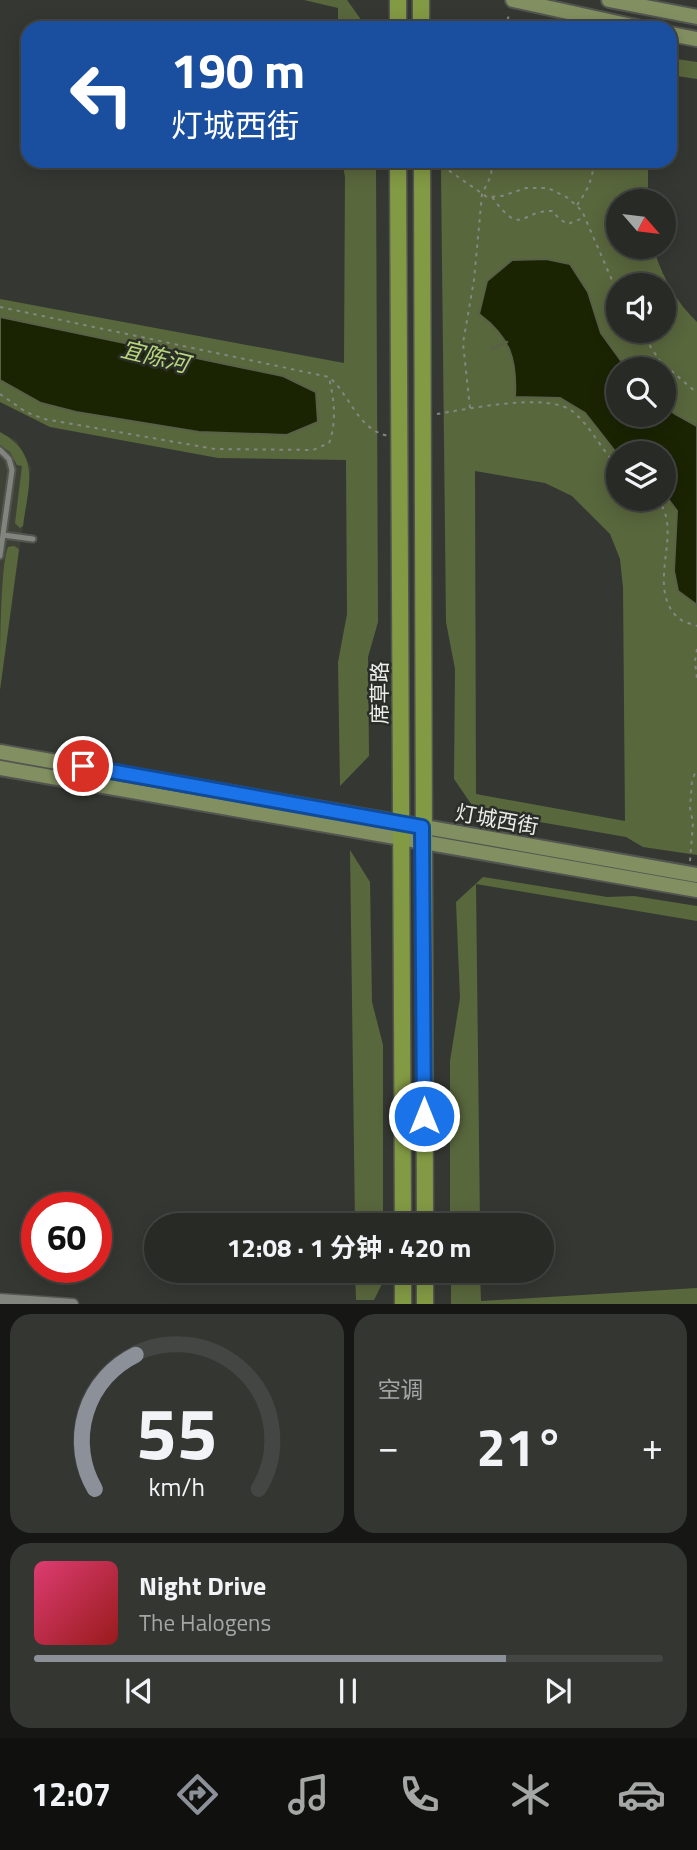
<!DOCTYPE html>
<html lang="zh">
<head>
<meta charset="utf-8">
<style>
	:root { --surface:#282a26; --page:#343632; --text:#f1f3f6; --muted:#a5a7a7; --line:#444643; --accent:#8c9099 }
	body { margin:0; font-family:"Titillium Web","Noto Sans SC",sans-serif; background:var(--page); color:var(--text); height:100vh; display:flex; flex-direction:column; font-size:26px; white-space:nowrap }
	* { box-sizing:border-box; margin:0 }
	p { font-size:23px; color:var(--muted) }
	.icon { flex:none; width:38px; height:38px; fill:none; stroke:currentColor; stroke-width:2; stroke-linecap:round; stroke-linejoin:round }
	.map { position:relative; height:1304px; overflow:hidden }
	.drawer { display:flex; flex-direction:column; gap:10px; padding:10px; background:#161715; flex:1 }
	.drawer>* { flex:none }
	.guide { position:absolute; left:21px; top:21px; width:656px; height:147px; border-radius:21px; box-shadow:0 4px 18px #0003,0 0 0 2px var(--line); background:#1a4fa0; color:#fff; overflow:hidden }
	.needle { width:46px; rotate:118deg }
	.fabs { position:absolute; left:606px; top:189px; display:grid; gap:14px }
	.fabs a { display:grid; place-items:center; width:70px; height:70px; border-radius:50%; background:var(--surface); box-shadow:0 4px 18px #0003,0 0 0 2px var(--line); font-size:35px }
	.speed { position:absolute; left:21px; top:1192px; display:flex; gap:14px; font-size:35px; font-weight:700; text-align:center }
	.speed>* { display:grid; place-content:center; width:91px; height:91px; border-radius:50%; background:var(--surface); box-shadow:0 4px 18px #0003,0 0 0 2px var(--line); line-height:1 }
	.speed .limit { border:10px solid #d22; background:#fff; color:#111 }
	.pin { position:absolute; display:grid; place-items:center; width:60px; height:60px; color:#fff; margin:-30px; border:4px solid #fff; border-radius:50%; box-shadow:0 2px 7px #0007 }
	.me { position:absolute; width:77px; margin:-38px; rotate:0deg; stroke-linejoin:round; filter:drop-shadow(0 0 5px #0008) }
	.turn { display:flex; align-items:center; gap:24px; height:147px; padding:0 35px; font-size:32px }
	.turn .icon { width:91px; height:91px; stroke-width:2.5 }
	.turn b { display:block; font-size:49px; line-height:60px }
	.big { font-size:52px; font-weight:700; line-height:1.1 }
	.drawer .tile { flex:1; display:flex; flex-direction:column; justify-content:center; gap:10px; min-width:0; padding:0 24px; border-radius:21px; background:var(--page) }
	.drawer .dial { align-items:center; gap:0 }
	.dial svg { height:182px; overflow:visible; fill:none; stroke:var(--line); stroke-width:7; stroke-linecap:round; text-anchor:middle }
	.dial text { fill:var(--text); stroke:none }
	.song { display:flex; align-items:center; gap:21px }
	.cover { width:84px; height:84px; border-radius:10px; background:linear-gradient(135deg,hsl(340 70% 55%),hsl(0 70% 35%)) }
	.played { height:7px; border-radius:4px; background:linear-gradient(90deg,var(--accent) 75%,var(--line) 75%) }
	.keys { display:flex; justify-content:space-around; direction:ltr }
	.heat { display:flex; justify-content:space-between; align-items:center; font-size:38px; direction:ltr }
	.drawer .tiles { flex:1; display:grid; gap:10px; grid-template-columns:1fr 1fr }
	.tile:last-child { grid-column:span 2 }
	.trip { position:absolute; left:144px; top:1213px; width:410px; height:70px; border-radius:35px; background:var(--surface); box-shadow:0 4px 18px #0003,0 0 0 2px var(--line); font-weight:700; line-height:70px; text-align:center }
	.tab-bar { display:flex; height:112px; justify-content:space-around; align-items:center; background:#10110f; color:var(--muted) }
	.tab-bar .icon { width:49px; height:49px }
	.tab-bar .current { color:var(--accent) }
	.tab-bar b { font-size:32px; color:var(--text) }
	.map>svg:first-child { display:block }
	.built { fill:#3e4236 }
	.green { fill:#59673d; fill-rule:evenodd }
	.water { fill:#1a2403; stroke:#596048; stroke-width:2 }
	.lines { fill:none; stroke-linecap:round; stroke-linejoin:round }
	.stream { stroke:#596048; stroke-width:2.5 }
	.lane-casing { stroke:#535550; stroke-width:9 }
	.street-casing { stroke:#535550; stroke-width:13 }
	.secondary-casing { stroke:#535550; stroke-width:18 }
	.primary-casing { stroke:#535550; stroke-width:19 }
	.path { stroke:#838681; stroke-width:2; stroke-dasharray:3.5 5; stroke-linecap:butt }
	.lane { stroke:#82857e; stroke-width:5 }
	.street { stroke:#82857e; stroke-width:10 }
	.secondary { stroke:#829061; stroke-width:14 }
	.primary { stroke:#839a44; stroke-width:16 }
	.route-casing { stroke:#114b97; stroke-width:18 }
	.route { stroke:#1a73e8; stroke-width:12 }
	.labels { text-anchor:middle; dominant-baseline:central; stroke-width:5; stroke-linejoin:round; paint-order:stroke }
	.street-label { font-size:21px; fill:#ecedea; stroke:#2b2e28 }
	.water-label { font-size:23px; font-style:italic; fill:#b8d67c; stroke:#2b2e28 }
</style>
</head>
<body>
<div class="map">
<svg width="697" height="1304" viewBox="0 0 697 1304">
	<rect width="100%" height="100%" fill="#353832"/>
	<path class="built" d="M0,432L17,441L31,468L0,690Z"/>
	<path class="green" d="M304,0H347L367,28H338V8Z
		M670,58L697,62V79L670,75Z
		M342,161H375L376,165L378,622L368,657L369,756L340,786L338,662L347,614L346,460L218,458L50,427L0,402V299L344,363L345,177Z
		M443,161H648V201H618V247H653C662,276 675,301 697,322V855L643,847L626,837L476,811L454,779L455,669L446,622L441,172ZM618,285H663V331H618ZM618,369H663V415H618ZM618,453H663V499H618ZM475,471L545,483L572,496L610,534L620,559L623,587L625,821L476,794Z
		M0,432C42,455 28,486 23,526L20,528L15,523L22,466L17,465L10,452L0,445Z
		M14,546L19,549L0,690C0,662 0,566 8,547Z
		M350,850L370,882L372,1002L383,1045V1225H355Z
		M483,877L607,897L634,896L697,906V921L476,884L480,1225H450V1061L460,998L456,902Z
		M355,1271H383V1282L374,1300H356Z
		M451,1271H480L481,1301L697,1288V1304H451Z"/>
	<path class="water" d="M546,259L570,264L588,292L601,333L627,369H618V415H663V404L675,414L697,426V605L678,591L674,571L677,511L663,492V453L618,455L585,413L560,398L515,397C517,359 510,337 479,314L487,281L512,260Z
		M0,317L283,376L316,392L318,422L287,435L199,432L76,412L41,403L0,380Z"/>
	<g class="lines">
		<path class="stream" d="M491,349L507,342"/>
		<g class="lane-casing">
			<path id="lane" d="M0,450L9,459L12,470L0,556
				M3,535L33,539"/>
		</g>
		<g class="street-casing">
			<path id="street" d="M0,1299L73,1304"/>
		</g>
		<g class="secondary-casing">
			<path id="secondary" d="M513,0L641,28
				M609,0L697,17
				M670,34L697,39
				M0,752L697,875
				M0,768L697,890"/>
		</g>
		<g class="primary-casing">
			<path id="primary" d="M398,0V28
				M421,0V28
				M398,161L403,1225
				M422,161L425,1225
				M403,1270V1304
				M425,1270V1304"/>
		</g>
		<path class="path" d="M505,28L510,12
			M435,161L487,197L502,196L526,188H548L568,198L582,211L618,294
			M492,197C523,239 519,210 553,211L559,219L568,224L583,218
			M577,205C587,191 594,178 593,161
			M0,307L329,377C351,396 357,429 388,436
			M640,331L660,361L697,393
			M0,394L26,412L44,419L215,449L313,450L329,443C337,422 334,399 329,378
			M470,408L463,343L474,280L482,194L491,176L492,161
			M437,414C468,409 547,392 572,411C591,426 601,450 618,466
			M657,499C685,531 645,584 677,617C681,621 691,624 697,626
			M697,649L695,661L697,680
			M690,861L693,823L690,808L692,780L697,769"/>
		<use href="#lane" class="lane"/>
		<use href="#street" class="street"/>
		<use href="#secondary" class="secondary"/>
		<use href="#primary" class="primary"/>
	</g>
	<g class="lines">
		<g class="route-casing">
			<path id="route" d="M83,766L422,827L424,1116"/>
		</g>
		<use href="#route" class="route"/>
	</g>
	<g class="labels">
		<g class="street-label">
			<text transform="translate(379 693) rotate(-90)">席草路</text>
			<text transform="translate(497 819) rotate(10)">灯城西街</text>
		</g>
		<g class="water-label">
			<text transform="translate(155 356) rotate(14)">宜陈河</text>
		</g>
	</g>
</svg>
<div class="fabs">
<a><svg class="needle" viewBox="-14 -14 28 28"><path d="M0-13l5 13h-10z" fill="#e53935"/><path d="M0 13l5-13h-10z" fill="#a5a7a7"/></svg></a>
<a><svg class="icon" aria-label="sound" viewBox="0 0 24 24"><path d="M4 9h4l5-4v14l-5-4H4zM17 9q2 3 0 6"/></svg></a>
<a><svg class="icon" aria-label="search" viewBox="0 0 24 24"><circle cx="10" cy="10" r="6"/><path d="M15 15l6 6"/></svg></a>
<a><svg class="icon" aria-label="layers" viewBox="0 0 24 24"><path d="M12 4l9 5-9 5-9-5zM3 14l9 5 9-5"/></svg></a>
</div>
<div class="speed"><div class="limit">60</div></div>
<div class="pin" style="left:83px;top:766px;background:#d93025"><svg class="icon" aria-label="arrive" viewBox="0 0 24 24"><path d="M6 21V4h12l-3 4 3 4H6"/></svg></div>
<svg class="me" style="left:424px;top:1116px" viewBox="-20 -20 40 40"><circle r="17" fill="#1a73e8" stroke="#fff" stroke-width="3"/><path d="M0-11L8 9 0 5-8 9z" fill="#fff"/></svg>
<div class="trip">12:08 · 1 分钟 · 420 m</div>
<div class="guide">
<div class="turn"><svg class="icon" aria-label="left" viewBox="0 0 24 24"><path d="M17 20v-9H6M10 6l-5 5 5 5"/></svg><div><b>190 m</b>灯城西街</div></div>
</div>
</div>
<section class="drawer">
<div class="tiles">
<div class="tile dial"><svg viewBox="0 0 100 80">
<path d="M14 69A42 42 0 1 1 86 69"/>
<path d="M14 69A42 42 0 0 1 32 10" stroke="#8c9099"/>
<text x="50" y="56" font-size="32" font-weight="700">55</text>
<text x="50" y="72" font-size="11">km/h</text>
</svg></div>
<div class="tile"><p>空调</p>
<div class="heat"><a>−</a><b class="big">21°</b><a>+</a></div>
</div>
<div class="tile">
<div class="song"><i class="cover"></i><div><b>Night Drive</b><p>The Halogens</p></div></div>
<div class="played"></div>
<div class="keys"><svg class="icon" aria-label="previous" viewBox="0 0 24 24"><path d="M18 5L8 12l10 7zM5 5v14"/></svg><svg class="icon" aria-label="pause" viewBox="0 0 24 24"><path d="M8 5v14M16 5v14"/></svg><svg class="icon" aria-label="next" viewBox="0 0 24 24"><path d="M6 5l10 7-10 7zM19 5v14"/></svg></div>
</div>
</div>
</section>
<nav class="tab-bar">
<b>12:07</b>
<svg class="icon current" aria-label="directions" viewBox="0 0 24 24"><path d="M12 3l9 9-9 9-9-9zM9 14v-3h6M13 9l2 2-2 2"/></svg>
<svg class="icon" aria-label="music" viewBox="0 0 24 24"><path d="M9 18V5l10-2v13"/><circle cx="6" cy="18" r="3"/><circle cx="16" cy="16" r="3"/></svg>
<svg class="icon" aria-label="phone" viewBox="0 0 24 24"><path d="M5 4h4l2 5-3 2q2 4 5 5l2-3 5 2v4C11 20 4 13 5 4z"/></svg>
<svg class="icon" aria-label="climate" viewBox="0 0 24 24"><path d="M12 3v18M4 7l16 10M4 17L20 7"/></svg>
<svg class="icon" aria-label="car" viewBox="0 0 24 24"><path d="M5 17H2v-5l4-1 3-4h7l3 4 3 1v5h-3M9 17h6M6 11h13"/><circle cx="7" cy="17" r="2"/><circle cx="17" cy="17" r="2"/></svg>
</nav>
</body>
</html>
